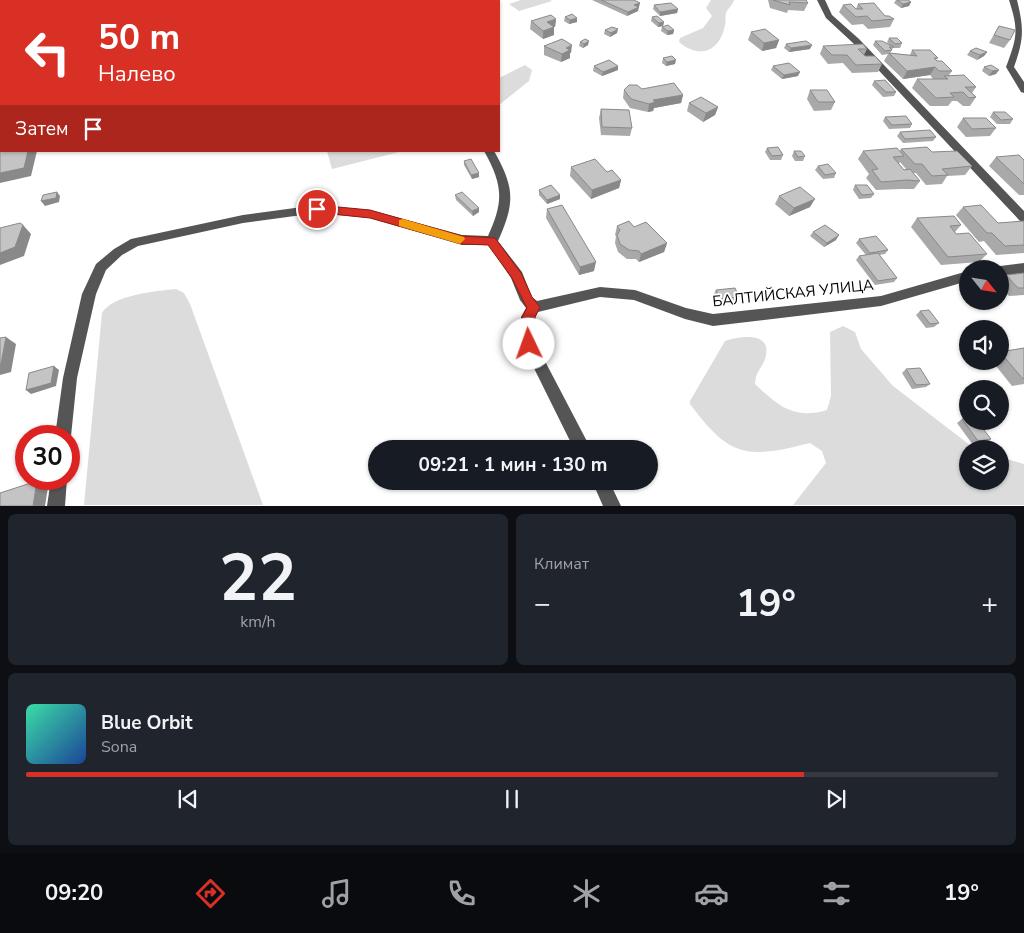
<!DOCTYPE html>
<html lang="ru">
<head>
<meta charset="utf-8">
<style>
	:root { --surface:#171b24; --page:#20242c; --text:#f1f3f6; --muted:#9ea1a6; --line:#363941; --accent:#d93025 }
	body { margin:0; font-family:"Nunito Sans",sans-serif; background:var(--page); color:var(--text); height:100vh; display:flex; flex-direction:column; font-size:19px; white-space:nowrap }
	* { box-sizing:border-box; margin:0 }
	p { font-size:16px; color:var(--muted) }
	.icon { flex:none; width:28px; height:28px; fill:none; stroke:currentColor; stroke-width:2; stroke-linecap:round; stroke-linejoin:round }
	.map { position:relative; height:506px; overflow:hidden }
	.details { display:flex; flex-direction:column; gap:8px; padding:8px; background:#0d0f14; flex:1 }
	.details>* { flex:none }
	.banner { position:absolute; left:0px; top:0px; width:500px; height:152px; box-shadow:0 1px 4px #0004; background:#d93025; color:#fff; overflow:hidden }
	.needle { width:32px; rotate:120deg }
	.buttons { position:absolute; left:959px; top:260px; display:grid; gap:10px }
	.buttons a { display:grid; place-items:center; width:50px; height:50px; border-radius:50%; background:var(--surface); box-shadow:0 1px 4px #0004; font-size:25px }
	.speed { position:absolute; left:15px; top:425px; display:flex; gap:10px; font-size:25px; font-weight:700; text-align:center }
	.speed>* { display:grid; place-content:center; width:65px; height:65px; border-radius:50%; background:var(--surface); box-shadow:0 1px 4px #0004; line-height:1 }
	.speed .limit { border:8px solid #d22; background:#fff; color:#111 }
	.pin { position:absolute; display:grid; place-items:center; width:42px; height:42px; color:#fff; margin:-21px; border:2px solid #fff; border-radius:50%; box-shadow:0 1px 5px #0007 }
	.me { position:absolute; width:55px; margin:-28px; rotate:357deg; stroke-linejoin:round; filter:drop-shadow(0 0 4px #0008) }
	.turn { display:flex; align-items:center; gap:18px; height:105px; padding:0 15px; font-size:22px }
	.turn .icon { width:65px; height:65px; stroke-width:2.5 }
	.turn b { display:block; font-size:35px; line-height:42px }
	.then { display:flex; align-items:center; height:48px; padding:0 15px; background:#0003; gap:10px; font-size:19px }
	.big { font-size:38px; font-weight:700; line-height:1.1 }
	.details .tile { flex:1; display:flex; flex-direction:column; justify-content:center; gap:8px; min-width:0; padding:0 18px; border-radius:8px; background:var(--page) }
	.details .dial { align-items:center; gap:0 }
	.dial b { font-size:65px; line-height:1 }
	.song { display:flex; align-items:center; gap:15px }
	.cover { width:60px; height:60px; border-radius:8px; background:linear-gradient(135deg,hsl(160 70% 55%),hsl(220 70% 35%)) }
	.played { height:5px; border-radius:2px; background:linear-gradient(90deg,var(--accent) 80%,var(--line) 80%) }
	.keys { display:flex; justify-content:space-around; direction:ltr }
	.heat { display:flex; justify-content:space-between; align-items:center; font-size:28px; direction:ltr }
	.details .tiles { flex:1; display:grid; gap:8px; grid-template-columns:1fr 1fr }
	.tile:last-child { grid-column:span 2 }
	.trip { position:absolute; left:368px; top:440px; width:290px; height:50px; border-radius:25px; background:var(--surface); box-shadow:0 1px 4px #0004; font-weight:700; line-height:50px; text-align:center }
	.dock { display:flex; height:80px; justify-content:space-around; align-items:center; background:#090b0e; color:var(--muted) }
	.dock .icon { width:35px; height:35px }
	.dock .on { color:var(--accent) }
	.dock b { font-size:22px; color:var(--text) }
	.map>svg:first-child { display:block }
	.green { fill:#dcdcdc }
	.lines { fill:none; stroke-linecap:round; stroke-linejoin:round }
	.minor { fill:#555; fill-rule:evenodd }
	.wall { fill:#a9a9a9; fill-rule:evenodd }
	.shaded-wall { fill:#898989 }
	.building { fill:#c4c4c4; stroke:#898989 }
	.route { fill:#d93025; stroke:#8d1f18 }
	.slow { fill:#f59e0b }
	.labels { text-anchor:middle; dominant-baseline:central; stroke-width:4; stroke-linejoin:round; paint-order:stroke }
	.street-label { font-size:15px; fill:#000; stroke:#fff }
</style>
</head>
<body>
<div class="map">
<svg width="1024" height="506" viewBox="0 0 1024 506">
	<rect width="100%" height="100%" fill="#fff"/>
	<path class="green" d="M0,0H415L1,1L0,132Z
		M521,0H550L552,1L519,11L509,4Z
		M711,0H734C733,5 728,8 726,13C725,17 726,21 725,25C720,51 700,60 679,42L680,38L703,28L712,16L706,8Z
		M525,65L532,70L529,81L499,105V78Z
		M327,151H403L332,169Z
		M176,289L184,293L190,304L263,505H84L102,313C112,295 156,291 176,289Z
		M843,326L855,332L861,349L893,386L975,449H968V481H1000V457L1024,464V505H793L826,463L822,451L810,443C747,459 730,458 690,404V401L725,341C740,336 774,331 765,359C761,370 756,370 755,384C778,406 794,420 827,410L831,396L830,332Z"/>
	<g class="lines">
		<path class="minor" d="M817,0H825L832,15L859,39L1024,211V222L1020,221L853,43L826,18Z
			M1009,0H1017C1024,29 1024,39 1014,67L1024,82V93L1021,92L1006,67C1017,37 1019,31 1009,0Z
			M484,151H494C515,188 515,203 498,241L522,272L532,297L537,301L600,287L635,290L686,308L713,314L881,296L968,271V281L881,306L713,326L685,319L634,300L600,297L538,312L535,318L536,344L591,449H574L522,344L521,317L526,308L520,300L511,278L489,245H462L370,218L317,213L243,223L138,246L122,255L106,270L96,294L77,378L71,436L69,441V436H55L63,378L82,294L96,264L114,249L131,239L243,215L317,205L370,210L462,235L488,236C504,201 503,185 484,151Z
			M1024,263V273L1000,276V269H995L1000,266Z
			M51,479H67L65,506H47Z
			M592,481H609L621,506H603Z"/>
	</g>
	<path class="wall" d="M592,0H634L639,7H638V11L627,16Z
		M768,0H806L808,3L804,11L788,10L787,13L770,8Z
		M896,0H908L911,2L909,6L901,8L894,3Z
		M858,4L894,19L890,27L868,29L863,24L852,25L839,12L843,5L856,9Z
		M654,5L678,9L677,13L660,16L653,9Z
		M565,17L577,18V22L569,24L564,21Z
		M652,17L664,22L663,26L658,27L651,21Z
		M556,19L555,27H554V35L543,39L530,29L531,21Z
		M999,26L1010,40L1004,48L989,43Z
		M662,27L674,30L673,34L667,35L661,31Z
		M605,30L617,33L610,37L604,34Z
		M751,32L779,40L776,48L762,51L748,40Z
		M889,38L902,43L900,48H893L890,53L910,55L912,50L938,58L936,60L952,71L949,75L976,87L972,93L976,97L970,106H963L957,101H952L948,106H930L912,88L917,79H933L930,75L903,79L884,61L888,54L882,55L873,45L875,41L889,44L887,42Z
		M580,42L588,45L583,48L579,46Z
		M786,44L810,49L789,52L784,48Z
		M544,46L571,53H570V58L561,62L544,55Z
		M823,46L867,49L864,55L865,56L882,64L878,72L852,73L843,63L828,64L820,54Z
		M970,51L987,52L984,56L977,60L967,55Z
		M663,58L675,64L666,66L662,63Z
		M594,66L618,70L602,76L593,71Z
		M773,66L798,76L782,79L771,70Z
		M984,67L996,74L989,76L982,71Z
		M874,81L896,92L894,96L883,97L872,85Z
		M642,89L683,95L681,103L654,108L653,111L648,112L630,108L623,98L624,90Z
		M810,90L835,102L831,110L814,111L807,99Z
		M689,103L718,107L715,115L703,122L687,111Z
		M601,109L632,128L630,136L601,135L599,118Z
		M993,112L1013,119L1010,124H997L990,117Z
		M885,117L912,124L910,128L889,129L883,121Z
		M963,118L996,128L990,136L966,137L957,127Z
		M900,132L936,137L933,141L903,143L897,136Z
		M767,148L783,155L781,160H770L765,152Z
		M901,149L932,152L972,166L965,175L947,176L942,184L926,185L916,173H913L920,181L914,189H901L876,190L866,178L869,174L858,159L863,151H900ZM900,162L906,169L904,170L899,164Z
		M794,151L805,156L803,161H795L792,156Z
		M996,157L1024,160V195H1019L989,166Z
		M464,161L479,177L472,179L464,165Z
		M818,166L836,173L834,178L823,179L815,170Z
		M571,167L607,172L621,180L619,188L591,199L570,176Z
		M855,185L874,194L871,198L859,199L853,190Z
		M539,190L560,195V199L547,204L539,195Z
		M455,195L479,212L473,216L456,200Z
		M779,196L810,207L789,216L775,204Z
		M963,207L998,223L1024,221V253L996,255L984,241L979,242L956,215Z
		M547,209L594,271L579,275L546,218Z
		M917,218L961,225L955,232L956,234L987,254L979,262L941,265L911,227Z
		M617,226L634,227L667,243L664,252L639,262L636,259H627L618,252L615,243L616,236L615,235Z
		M813,232L836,240L824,247L810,236Z
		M859,239L888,250L885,254L879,255L897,278L894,282L875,285L856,260L859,256L866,255L856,243Z
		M1024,273V295L1009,296L1000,286V280L1006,275Z
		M1000,287L1006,293L1000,298Z
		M716,290L739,297L737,301L718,303L714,294Z
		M920,311L939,323L934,327L926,328L916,315Z
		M1024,348V384L1012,386L992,361H1000V352Z
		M906,369L930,384L926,387L912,389L902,373Z
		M962,419L991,439L985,443L973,445L957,423Z"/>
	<path class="shaded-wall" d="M452,0H465L466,1H449Z
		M911,2L909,6L901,8L903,4Z
		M640,3L639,7L633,9L634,5Z
		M639,7L638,11L627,16L628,12Z
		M678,9L677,13L660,16V12Z
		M577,18V22L569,24L570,20Z
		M556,19L555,27H554V35L543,39V31L547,22Z
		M664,22L663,26L658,27L659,23Z
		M618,29L617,33L610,37L611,33Z
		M674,30L673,34L667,35L668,31Z
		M779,40L776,48L762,51L764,43Z
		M589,41L588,45L583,48L584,44Z
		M572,45L571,53H570V58L561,62L562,54L566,48Z
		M812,45L810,49L789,52L791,48Z
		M987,52L984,56L977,60L980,55Z
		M676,60L675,64L666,66L667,62Z
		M618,66V70L602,76L603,72Z
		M935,67L930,75L903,79L907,71Z
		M999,70L996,74L989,76L992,71Z
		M800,72L798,76L782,79L784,75Z
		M683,95L681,103L654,108L653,111L648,112L649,104L653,100Z
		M718,107L715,115L703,122L706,113Z
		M28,151H37L31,176L0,183V173Z
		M479,173V177L472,179L471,175Z
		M621,180L619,188L591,199L592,190Z
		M57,192L60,196L59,202L45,206L41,201Z
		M560,195V199L547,204V200Z
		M815,199L810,207L789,216L794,208Z
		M479,208V212L473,216L472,211Z
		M23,225L31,234L24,256L0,265V253Z
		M839,235L836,240L824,247L827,243Z
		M667,243L664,252L639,262L641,254Z
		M596,262L594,271L579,275L580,267Z
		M6,337L16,344L11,372L0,375V364Z
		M54,366L59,370L56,386L31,394L26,390Z
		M37,481L48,487L45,506H33Z"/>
	<path class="building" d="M443,0H452L449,1H445Z
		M601,0H634L640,3L634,5L639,7L628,12Z
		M773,0H806L808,3L789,2L790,5Z
		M897,0H908L911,2L903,4Z
		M671,3L678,9L660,12L654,5Z
		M874,3L885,16H889L894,19L872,21L867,16L856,17L843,5L851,4L856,9H863L858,4Z
		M572,14L577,18L570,20L565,17Z
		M551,15L556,19L547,22L554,27L543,31L531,21Z
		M657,16L664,22L659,23L652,17Z
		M668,25L674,30L668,31L662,27Z
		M999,26L1015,30L1010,40L994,35Z
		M612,27L618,29L611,33L605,30Z
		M765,29L779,40L764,43L751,32Z
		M889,38H897L902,43L895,44Z
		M562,39L572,45L566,48L570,50L562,54L544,46Z
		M585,39L589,41L584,44L580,42Z
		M806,41L812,45L791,48L786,44Z
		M875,41H882L894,47H889L892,50L885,51Z
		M863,44L867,49H858L865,56H875L882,64L856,65L847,55H832L823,46Z
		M976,48L987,52L980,55L970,51Z
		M912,50H930L938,58H934L937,61H942L952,71H939L935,67L907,71L889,53L917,56Z
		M672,56L676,60L667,62L663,58Z
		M609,60L618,66L603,72L594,66Z
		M789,63L800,72L784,75L773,66Z
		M991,65L999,70L992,71L984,67Z
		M964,75L976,87H965L976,97L969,98L963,92L950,93L954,97L936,98L917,79H948L944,76Z
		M885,80L896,92H886L874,81Z
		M674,83L683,95L653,100L655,102L649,104L631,99L624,90L629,85H637L642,89Z
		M810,90H827L835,102H818Z
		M701,97L718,107L706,113L689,103Z
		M601,109L629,110L632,128L602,127Z
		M993,112H1005L1013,119L1001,120Z
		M906,116L912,124L892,125L885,117Z
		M963,118H986L996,128L972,129Z
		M930,130L936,137L905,139L900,132Z
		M778,147L783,155L772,156L767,148Z
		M927,147L932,152L957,151L972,166L942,169L948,175L932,176L922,164H915L901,149Z
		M897,148L904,156L893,157L904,170L910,169L920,181L907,180L881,182L872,170L878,169L863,151Z
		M0,149H1V151H28L24,168L0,173Z
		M794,151H801L805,156L798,157Z
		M1019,155L1024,160V184L996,157Z
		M471,159L479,173L471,175L464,161Z
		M595,159L607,172L612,170L621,180L592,190L571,167Z
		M828,164L836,173L825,175L818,166Z
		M551,185L560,195L547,200L539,190Z
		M855,185H867L874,194L862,195Z
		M800,187L815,199L794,208L779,196Z
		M57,192L56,198L41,201L43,195Z
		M462,192L479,208L472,211L455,195Z
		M562,205L596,262L580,267L547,209Z
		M981,205L998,223L1024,221V245L1005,246L992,233H987L963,207Z
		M954,216L961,225L950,226L956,234L969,233L987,254L948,257L917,218Z
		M629,221L634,227L646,222L667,243L641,254L639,251L629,250L620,244L617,235L620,230L617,226Z
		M20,223L23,225L15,247L0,253V228Z
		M825,225L839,235L827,243L813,232Z
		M876,236L888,250L870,253L859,239Z
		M878,253L897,278L878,281L859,256Z
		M1024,273V288H1018L1006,275Z
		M1000,287L1006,293L1000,294Z
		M735,288L739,297L720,299L716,290Z
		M929,310L939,323L930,324L920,311Z
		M6,337L1,364H0V338Z
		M1024,348V378L1023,379L1000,352Z
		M54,366L51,383L26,390L29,373Z
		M920,368L930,384L916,385L906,369Z
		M968,418V421H977L991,439L978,441L962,419Z
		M37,481L33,506H0V493Z"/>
	<path class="route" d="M317,205L370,210L462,236L495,238L521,273L532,297L540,307L535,317L536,344L534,348H525L523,344L522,317L527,308L512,278L488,245L462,244L370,218L313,212V206Z"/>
	<path class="slow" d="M403,219L464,237L465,239L460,244L399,226V220Z"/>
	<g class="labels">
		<g class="street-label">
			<text transform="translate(793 293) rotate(-6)">БАЛТИЙСКАЯ УЛИЦА</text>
		</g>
	</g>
</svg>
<div class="buttons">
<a><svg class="needle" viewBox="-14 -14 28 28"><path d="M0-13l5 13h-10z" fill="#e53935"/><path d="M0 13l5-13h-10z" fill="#9ea1a6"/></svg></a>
<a><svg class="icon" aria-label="sound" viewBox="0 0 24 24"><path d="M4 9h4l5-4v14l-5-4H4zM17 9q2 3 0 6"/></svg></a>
<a><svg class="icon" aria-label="search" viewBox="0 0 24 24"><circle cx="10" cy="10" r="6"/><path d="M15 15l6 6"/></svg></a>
<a><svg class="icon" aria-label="layers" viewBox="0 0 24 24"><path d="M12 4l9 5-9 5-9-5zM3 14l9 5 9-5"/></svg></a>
</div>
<div class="speed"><div class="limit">30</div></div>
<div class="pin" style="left:317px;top:209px;background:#d93025"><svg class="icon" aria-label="arrive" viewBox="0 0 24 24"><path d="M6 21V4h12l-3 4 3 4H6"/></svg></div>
<svg class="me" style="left:529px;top:344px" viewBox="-20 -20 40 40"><circle r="19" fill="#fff"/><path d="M0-13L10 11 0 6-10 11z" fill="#d93025"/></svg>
<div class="trip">09:21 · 1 мин · 130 m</div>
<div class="banner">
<div class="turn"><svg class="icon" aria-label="left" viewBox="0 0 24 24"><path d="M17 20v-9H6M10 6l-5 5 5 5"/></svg><div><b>50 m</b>Налево</div></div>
<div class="then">Затем<svg class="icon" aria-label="arrive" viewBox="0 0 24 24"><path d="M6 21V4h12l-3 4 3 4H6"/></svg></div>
</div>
</div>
<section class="details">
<div class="tiles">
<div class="tile dial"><b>22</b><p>km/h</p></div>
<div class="tile"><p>Климат</p>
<div class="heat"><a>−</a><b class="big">19°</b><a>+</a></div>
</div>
<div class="tile">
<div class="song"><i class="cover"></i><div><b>Blue Orbit</b><p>Sona</p></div></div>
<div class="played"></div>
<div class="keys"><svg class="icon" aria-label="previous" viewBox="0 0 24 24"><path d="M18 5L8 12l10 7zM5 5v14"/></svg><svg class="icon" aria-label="pause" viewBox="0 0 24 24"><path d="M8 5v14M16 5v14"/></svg><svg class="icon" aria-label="next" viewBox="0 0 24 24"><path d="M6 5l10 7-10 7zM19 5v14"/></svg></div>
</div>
</div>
</section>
<nav class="dock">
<b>09:20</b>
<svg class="icon on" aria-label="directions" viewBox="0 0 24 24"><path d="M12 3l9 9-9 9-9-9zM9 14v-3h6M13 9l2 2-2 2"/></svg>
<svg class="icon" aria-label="music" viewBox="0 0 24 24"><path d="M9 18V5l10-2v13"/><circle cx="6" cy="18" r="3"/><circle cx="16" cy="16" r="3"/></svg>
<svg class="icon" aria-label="phone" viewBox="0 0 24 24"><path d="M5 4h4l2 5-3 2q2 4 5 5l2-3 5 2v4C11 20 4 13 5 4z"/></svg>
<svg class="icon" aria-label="climate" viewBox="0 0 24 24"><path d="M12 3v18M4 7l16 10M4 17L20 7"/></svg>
<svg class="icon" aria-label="car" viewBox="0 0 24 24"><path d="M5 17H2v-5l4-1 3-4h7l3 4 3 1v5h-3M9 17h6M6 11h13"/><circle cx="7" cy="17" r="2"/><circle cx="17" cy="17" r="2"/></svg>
<svg class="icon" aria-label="filters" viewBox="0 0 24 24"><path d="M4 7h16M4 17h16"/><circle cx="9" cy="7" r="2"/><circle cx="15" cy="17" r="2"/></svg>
<b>19°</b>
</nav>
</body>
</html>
